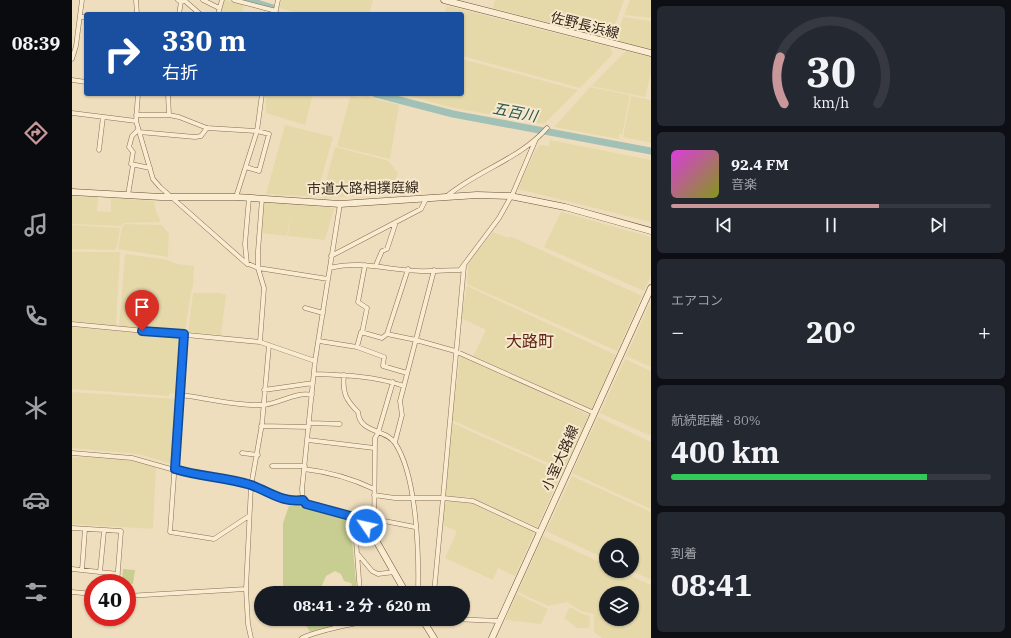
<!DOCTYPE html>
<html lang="ja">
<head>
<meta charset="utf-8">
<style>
	:root { --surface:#171b24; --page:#242831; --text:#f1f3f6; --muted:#9ea1a6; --line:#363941; --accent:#c9969a }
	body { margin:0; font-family:"IBM Plex Serif","Noto Sans JP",serif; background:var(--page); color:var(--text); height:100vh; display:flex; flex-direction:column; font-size:15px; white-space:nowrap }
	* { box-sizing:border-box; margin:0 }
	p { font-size:13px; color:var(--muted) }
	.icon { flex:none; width:22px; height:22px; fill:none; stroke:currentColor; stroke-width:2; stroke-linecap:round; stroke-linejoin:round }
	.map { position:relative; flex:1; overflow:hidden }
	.panel { display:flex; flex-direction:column; gap:6px; padding:6px; background:#0d0f14; width:360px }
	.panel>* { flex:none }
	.guide { position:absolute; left:12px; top:12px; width:380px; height:84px; border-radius:4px; box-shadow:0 1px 3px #0004; background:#1a4fa0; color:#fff; overflow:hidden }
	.controls { position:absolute; left:527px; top:538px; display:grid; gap:8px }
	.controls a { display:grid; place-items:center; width:40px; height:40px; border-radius:50%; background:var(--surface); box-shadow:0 1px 3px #0004; font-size:20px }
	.speed { position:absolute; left:12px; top:574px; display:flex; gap:8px; font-size:20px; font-weight:700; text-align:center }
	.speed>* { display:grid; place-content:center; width:52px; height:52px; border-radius:50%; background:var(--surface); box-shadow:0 1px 3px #0004; line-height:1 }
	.speed .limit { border:6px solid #d22; background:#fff; color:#111 }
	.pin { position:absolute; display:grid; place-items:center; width:34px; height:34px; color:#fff; margin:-41px -17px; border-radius:50% 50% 50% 0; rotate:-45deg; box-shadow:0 0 4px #0007 }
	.pin .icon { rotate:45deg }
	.me { position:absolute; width:44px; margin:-22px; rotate:304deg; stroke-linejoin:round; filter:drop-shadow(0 0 3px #0008) }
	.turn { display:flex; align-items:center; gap:14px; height:84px; padding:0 12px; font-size:18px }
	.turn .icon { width:52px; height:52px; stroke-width:2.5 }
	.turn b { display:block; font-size:28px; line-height:34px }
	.big { font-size:30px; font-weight:700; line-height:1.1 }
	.panel .widget { flex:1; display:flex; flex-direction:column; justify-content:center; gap:6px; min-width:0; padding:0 14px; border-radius:6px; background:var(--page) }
	.panel .dial { align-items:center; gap:0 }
	.dial svg { height:104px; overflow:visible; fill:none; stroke:var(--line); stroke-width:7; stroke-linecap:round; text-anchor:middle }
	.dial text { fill:var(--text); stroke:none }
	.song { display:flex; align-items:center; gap:12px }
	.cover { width:48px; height:48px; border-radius:6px; background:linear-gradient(135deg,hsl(300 70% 55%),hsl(70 70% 35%)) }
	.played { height:4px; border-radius:2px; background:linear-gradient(90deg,var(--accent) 65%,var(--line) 65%) }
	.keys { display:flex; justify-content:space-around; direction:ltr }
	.heat { display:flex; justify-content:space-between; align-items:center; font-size:22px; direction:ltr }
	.charge { height:6px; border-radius:3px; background:linear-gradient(90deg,#34c759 80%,var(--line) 0) }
	.trip { position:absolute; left:182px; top:586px; width:216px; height:40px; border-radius:20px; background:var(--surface); box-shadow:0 1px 3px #0004; font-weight:700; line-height:40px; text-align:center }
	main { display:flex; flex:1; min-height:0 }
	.menu { display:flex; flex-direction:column; width:72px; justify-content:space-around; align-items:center; background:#090b0e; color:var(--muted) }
	.menu .icon { width:28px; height:28px }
	.menu .selected { color:var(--accent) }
	.menu b { font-size:18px; color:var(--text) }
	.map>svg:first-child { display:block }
	.farmland { fill:#e5d9aa; fill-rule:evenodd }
	.green { fill:#c8cd91 }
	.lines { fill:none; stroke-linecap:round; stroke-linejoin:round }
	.river { stroke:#a1c0b6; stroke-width:7 }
	.street-casing { stroke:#876e56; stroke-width:5 }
	.secondary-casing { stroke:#694f39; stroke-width:7 }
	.street { stroke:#faecd0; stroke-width:4 }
	.secondary { stroke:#faecd0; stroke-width:6 }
	.route-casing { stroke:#114b97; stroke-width:10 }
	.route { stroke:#1a73e8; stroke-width:7 }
	.labels { text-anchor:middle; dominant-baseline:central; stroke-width:4; stroke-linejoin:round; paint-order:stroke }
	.street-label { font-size:14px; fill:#36271b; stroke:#f6e9cd }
	.water-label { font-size:15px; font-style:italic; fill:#2a5652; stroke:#f6e9cd }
	.quarter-label { font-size:16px; fill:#642619; stroke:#f6e9cd }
</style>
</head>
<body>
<main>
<nav class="menu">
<b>08:39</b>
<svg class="icon selected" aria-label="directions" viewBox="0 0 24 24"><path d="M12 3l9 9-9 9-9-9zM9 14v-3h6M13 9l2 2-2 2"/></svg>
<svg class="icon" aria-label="music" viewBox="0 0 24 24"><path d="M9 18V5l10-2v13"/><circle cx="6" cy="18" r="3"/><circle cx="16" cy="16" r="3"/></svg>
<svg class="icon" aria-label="phone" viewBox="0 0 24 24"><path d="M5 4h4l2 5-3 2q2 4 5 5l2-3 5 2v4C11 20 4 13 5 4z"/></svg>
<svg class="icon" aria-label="climate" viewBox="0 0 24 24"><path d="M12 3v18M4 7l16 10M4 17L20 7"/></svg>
<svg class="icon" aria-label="car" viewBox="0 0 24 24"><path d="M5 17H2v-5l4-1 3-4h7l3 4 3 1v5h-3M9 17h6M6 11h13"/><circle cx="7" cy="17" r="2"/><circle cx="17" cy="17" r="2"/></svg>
<svg class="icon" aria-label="filters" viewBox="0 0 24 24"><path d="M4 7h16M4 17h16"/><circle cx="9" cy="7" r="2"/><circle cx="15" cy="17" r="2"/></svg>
</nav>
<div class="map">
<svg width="579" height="638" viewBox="0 0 579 638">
	<rect width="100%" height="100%" fill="#efdebd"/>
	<path class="farmland" d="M152,0L172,4L170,14H149Z
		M209,0H301L297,14H229L207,8Z
		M423,0H552L538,39L421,8Z
		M558,0H579V18L552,15Z
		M375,6L538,47L541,54L508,88L390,56V14H372Z
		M551,17L579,21V50L543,41Z
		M554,51L579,57V73L573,97L519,86Z
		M390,59L506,90L472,124L377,107L332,94H390Z
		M518,87L558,95L550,135L547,134V139L482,127Z
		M194,94H241L233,125L194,113Z
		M280,96L291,98L292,96L327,105L318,159L265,146L278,97Z
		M559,96L579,100V143L551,137Z
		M213,125L261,137L244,197L194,194Z
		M478,140L579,160V222L446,189L463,151L468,145L477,146Z
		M263,147L317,161L326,173L317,193L252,198L250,196Z
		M0,196L26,197L24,225L0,224Z
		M39,198L82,201L84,211L89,222L51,223L50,226L24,225L25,211L39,212Z
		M192,202L262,208L253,240L216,236L220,207L215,236L189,233Z
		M489,212L579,237V276L572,291L472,247Z
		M53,224L90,225L97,234L96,257L46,249L50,227Z
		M0,225L48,228L45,246L43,250L0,249Z
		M421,232L436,238L438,236L570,296L545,351L395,284L396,264Z
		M0,252H48L44,326L0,321Z
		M53,254L92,259L106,264L122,266L121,285L119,293L113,332L47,327Z
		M395,286L544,355L519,410L401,356L414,330L389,318Z
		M121,293H147L154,295L149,335L116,332Z
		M579,301V367L554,356Z
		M0,327L109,337L105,394L97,393V396L0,389Z
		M388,355L517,415L492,470L380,420Z
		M553,359L579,371V436L528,413Z
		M0,392L105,399L100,464L66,454L0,448Z
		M526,417L579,442V509L500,473Z
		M380,423L490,472L465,527L397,497L373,496Z
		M0,457L44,458L84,466L81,529L0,524Z
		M500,476L579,512V580L560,571V545H534V559L474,531Z
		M375,501L398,503L462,531V533L443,576L426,568L421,580L373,558L385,531L370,525L372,502Z
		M471,536L534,565V571H548L579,585V638H530L522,632V614L509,611L495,602L476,606L446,592ZM534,593H560V619H534Z
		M445,594L476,609L469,624L433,620Z
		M498,607L508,613L518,616L517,628H505L492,618Z"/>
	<path class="green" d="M227,505L278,519L285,593H279L281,588L279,583L272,581L269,574L263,571L254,576L247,593H214L211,588V523L217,506Z
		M51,569L63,570L61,584L50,583Z
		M257,586H264L273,593H257Z
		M230,619H288L238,632Z"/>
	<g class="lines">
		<path class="river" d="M175,0L201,8L200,14
			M304,94L381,114L579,151"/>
		<g class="street-casing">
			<path id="street" d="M64,0L65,14
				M106,0L109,2L112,0L128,14
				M131,0L147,8
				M162,0L204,11
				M107,14L109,2
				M146,14L150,0
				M203,14L206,0
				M8,17H14
				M0,59L4,46L10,0
				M0,80L14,82
				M66,94L64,121L81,179L88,187L174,263L186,268L256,279
				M96,94L97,115
				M0,113L64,121
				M64,115H97L107,117L135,128L185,131L197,134L187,171L174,167
				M66,130L60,136L57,147L61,152L59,164L78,168
				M67,132L123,137L129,136L135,128
				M27,150L31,117
				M56,195L61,165
				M375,196C406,170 448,159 475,128
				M164,197L185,131L190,94
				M259,256L349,209L354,199
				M175,264L173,244L177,198
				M304,265L310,251L315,249L324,222
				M258,268C291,259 325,273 357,271C367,271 378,270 388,270L427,218L441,193L464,139
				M233,308L251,313
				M0,324L188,342L243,361
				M290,333L295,308L286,302L293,265
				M112,334L98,532L142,539L177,516
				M315,334L344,340L383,351L522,413
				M247,341L285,347L289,332L310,338L315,334L336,269
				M188,342L192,288L186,268V251L190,199
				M285,347L312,357L311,366L335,373
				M242,374C273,375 302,376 332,386
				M272,375C270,393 274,400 286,412C288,434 313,428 323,443C345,476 347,553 346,593
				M192,390L241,383
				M109,395C134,398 164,406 189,405C206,405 223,391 240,395
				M238,423L268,424
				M189,426L237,427
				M236,440L302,448
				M323,442L330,415L328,401L362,270
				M0,453L60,458L120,475L150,479L179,486L213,501L231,500L230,489L243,361L268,204
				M170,453L186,455
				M200,466H233
				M232,469C258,472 279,478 302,489
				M302,495L323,498H340
				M340,498H371L392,266
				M282,517L285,553L300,571L306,574L322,572
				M286,519H302L343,527
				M0,528L49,531L45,583
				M302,537L303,438L306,433L321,382
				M285,553L288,593
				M0,569L46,574
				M10,570L13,529
				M28,572L32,531
				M174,589L179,486L190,424L197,345
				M0,592L21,594
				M362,593L371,498L401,501L468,532
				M55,596L174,589L176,624L179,638
				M381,619L427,621
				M352,622L375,619
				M230,638C253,628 279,625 304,619"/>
		</g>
		<g class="secondary-casing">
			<path id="secondary" d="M372,0L579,53
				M0,192L89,197H164L268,204L405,195L438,196L493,207L579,231
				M231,500L235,504L286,519L302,537L334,593
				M350,619L362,638
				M420,638L579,288"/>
		</g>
		<use href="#street" class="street"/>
		<use href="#secondary" class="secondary"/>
	</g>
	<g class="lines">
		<g class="route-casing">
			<path id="route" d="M70,331L112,334L103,469C128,477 154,477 179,485C198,492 210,503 231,500L234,504L282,517L294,526"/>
		</g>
		<use href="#route" class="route"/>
	</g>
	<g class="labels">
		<g class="street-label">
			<text transform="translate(513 25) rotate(14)">佐野長浜線</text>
			<text transform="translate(291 188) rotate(-1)">市道大路相撲庭線</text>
			<text transform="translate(488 458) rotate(-66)">小室大路線</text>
		</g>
		<g class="water-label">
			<text transform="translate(443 112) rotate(11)">五百川</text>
		</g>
		<g class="quarter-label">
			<text x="458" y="341">大路町</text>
		</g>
	</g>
</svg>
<div class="controls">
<a><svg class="icon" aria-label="search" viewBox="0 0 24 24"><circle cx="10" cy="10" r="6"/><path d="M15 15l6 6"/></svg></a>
<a><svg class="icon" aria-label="layers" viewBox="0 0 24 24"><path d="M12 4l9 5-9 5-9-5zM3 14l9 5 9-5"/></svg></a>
</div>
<div class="speed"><div class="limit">40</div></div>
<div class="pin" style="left:70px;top:331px;background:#d93025"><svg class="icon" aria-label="arrive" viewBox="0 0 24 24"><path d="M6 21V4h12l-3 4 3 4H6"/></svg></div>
<svg class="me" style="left:294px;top:526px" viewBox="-20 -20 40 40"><circle r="17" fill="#1a73e8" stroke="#fff" stroke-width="3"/><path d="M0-11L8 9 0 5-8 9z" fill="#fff"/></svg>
<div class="trip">08:41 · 2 分 · 620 m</div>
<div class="guide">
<div class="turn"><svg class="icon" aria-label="right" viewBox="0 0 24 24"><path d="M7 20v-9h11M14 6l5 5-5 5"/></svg><div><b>330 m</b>右折</div></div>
</div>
</div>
<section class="panel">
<div class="widget dial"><svg viewBox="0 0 100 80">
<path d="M14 69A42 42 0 1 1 86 69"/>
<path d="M14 69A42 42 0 0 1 11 33" stroke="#c9969a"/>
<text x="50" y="56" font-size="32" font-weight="700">30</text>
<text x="50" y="72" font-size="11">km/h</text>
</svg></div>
<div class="widget">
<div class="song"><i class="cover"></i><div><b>92.4 FM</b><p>音楽</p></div></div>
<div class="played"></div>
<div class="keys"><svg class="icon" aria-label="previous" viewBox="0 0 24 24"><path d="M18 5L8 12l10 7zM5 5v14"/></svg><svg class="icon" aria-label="pause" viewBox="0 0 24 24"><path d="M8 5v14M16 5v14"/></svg><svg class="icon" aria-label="next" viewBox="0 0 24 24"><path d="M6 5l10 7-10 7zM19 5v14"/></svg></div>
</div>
<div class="widget"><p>エアコン</p>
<div class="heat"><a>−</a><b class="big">20°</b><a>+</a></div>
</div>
<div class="widget"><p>航続距離 · 80%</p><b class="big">400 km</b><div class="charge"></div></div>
<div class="widget"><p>到着</p><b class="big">08:41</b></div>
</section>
</main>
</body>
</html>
